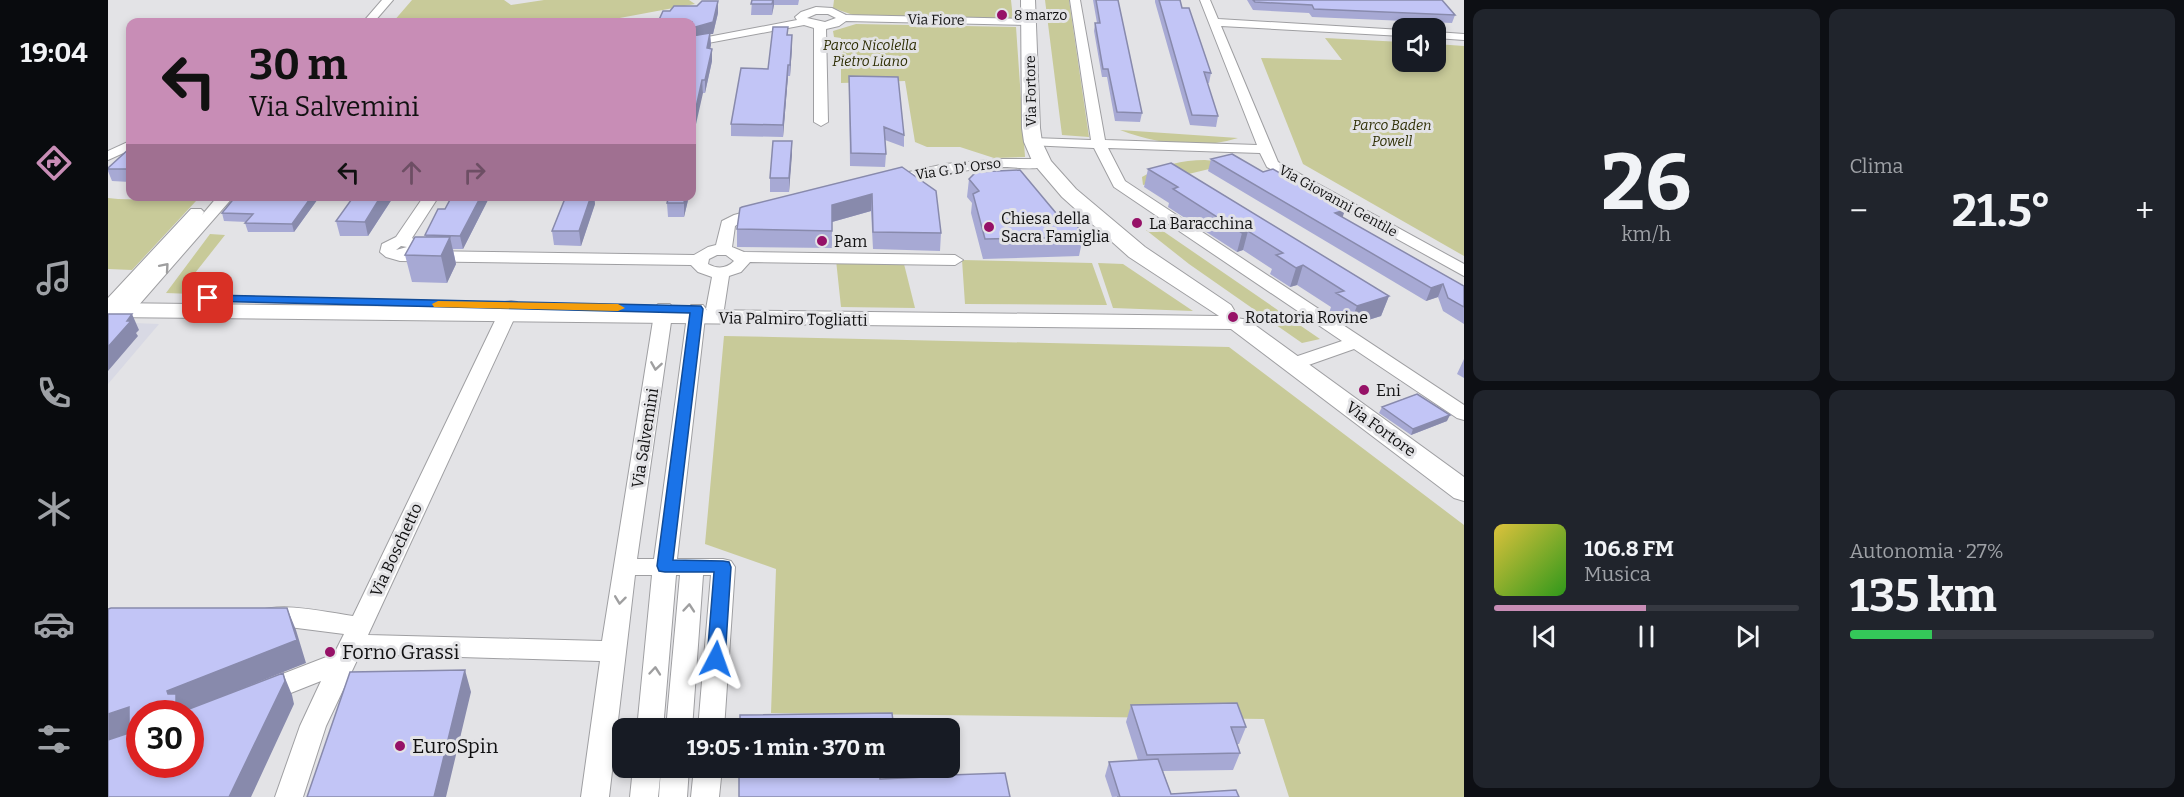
<!DOCTYPE html>
<html lang="it">
<head>
<meta charset="utf-8">
<style>
	:root { --surface:#171b24; --page:#20242c; --text:#f1f3f6; --muted:#9ea1a6; --line:#363941; --accent:#c88db6 }
	body { margin:0; font-family:Bitter,serif; background:var(--page); color:var(--text); height:100vh; display:flex; flex-direction:column; font-size:22px; white-space:nowrap }
	* { box-sizing:border-box; margin:0 }
	p { font-size:20px; color:var(--muted) }
	.icon { flex:none; width:33px; height:33px; fill:none; stroke:currentColor; stroke-width:2; stroke-linecap:round; stroke-linejoin:round }
	.map { position:relative; flex:1; overflow:hidden }
	.side { display:flex; flex-direction:column; gap:9px; padding:9px; background:#0d0f14; width:720px }
	.side>* { flex:none }
	.top-card { position:absolute; left:18px; top:18px; width:570px; height:183px; border-radius:12px; box-shadow:0 3px 9px #0003; background:#c88db6; color:#111; overflow:hidden }
	.fabs { position:absolute; left:1284px; top:18px; display:grid; gap:12px }
	.fabs a { display:grid; place-items:center; width:54px; height:54px; border-radius:12px; background:var(--surface); box-shadow:0 3px 9px #0003; font-size:30px }
	.speed { position:absolute; left:18px; top:700px; display:flex; gap:12px; font-size:30px; font-weight:700; text-align:center }
	.speed>* { display:grid; place-content:center; width:78px; height:78px; border-radius:50%; background:var(--surface); box-shadow:0 3px 9px #0003; line-height:1 }
	.speed .limit { border:9px solid #d22; background:#fff; color:#111 }
	.pin { position:absolute; display:grid; place-items:center; width:51px; height:51px; color:#fff; margin:-26px; border-radius:12px; box-shadow:0 3px 9px #0006 }
	.me { position:absolute; width:66px; margin:-33px; rotate:4deg; stroke-linejoin:round; filter:drop-shadow(0 0 4px #0008) }
	.turn { display:flex; align-items:center; gap:21px; height:126px; padding:0 24px; font-size:27px }
	.turn .icon { width:78px; height:78px; stroke-width:2.5 }
	.turn b { display:block; font-size:42px; line-height:51px }
	.lanes { display:flex; align-items:center; height:57px; padding:0 24px; background:#0003; justify-content:center; gap:30px; direction:ltr }
	.lanes .off { opacity:.35 }
	.big { font-size:45px; font-weight:700; line-height:1.1 }
	.side .tile { flex:1; display:flex; flex-direction:column; justify-content:center; gap:9px; min-width:0; padding:0 21px; border-radius:12px; background:var(--page) }
	.side .dial { align-items:center; gap:0 }
	.dial b { font-size:78px; line-height:1 }
	.song { display:flex; align-items:center; gap:18px }
	.cover { width:72px; height:72px; border-radius:9px; background:linear-gradient(135deg,hsl(50 70% 55%),hsl(110 70% 35%)) }
	.played { height:6px; border-radius:3px; background:linear-gradient(90deg,var(--accent) 50%,var(--line) 50%) }
	.keys { display:flex; justify-content:space-around; direction:ltr }
	.heat { display:flex; justify-content:space-between; align-items:center; font-size:33px; direction:ltr }
	.charge { height:9px; border-radius:4px; background:linear-gradient(90deg,#34c759 27%,var(--line) 0) }
	.side .tiles { flex:1; display:grid; gap:9px; grid-template-columns:repeat(2,1fr) }
	.trip { position:absolute; left:504px; top:718px; width:348px; height:60px; border-radius:12px; background:var(--surface); box-shadow:0 3px 9px #0003; font-weight:700; line-height:60px; text-align:center }
	main { display:flex; flex:1; min-height:0 }
	.tabs { display:flex; flex-direction:column; width:108px; justify-content:space-around; align-items:center; background:#090b0e; color:var(--muted) }
	.tabs .icon { width:42px; height:42px }
	.tabs .selected { color:var(--accent) }
	.tabs b { font-size:27px; color:var(--text) }
	.map>svg:first-child { display:block }
	.built { fill:#d8d9e4 }
	.green { fill:#c8ca99 }
	.lines { fill:none; stroke-linecap:round; stroke-linejoin:round }
	.minor-casing { stroke:#9f9fa2; stroke-width:2 }
	.tertiary-casing { stroke:#9f9fa2; stroke-width:2 }
	.minor { fill:#fff; fill-rule:evenodd }
	.tertiary { fill:#fff; fill-rule:evenodd }
	.wall { fill:#a7a9d4 }
	.shaded-wall { fill:#888aac }
	.building { fill:#c2c5f6; stroke:#888aac; stroke-width:1.5; fill-rule:evenodd }
	.oneway { stroke:#9f9fa0 }
	.route { fill:#1a73e8; stroke:#114b97; stroke-width:1.5 }
	.slow { fill:#f59e0b }
	.poi-dot { fill:#961167; stroke:#e3e3e6; stroke-width:2 }
	.labels { text-anchor:middle; dominant-baseline:central; stroke-width:6; stroke-linejoin:round; paint-order:stroke }
	.far-poi-label { font-size:14px; fill:#101011; stroke:#e3e3e6; text-anchor:start }
	.far-street-label { font-size:14px; fill:#101011; stroke:#e3e3e6 }
	.far-park-label { font-size:14px; font-style:italic; fill:#2f2f05; stroke:#e3e3e6 }
	.poi-label { font-size:16px; fill:#101011; stroke:#e3e3e6; text-anchor:start }
	.street-label { font-size:16px; fill:#101011; stroke:#e3e3e6 }
	.near-poi-label { font-size:20px; fill:#101011; stroke:#e3e3e6; text-anchor:start }
</style>
</head>
<body>
<main>
<nav class="tabs">
<b>19:04</b>
<svg class="icon selected" aria-label="directions" viewBox="0 0 24 24"><path d="M12 3l9 9-9 9-9-9zM9 14v-3h6M13 9l2 2-2 2"/></svg>
<svg class="icon" aria-label="music" viewBox="0 0 24 24"><path d="M9 18V5l10-2v13"/><circle cx="6" cy="18" r="3"/><circle cx="16" cy="16" r="3"/></svg>
<svg class="icon" aria-label="phone" viewBox="0 0 24 24"><path d="M5 4h4l2 5-3 2q2 4 5 5l2-3 5 2v4C11 20 4 13 5 4z"/></svg>
<svg class="icon" aria-label="climate" viewBox="0 0 24 24"><path d="M12 3v18M4 7l16 10M4 17L20 7"/></svg>
<svg class="icon" aria-label="car" viewBox="0 0 24 24"><path d="M5 17H2v-5l4-1 3-4h7l3 4 3 1v5h-3M9 17h6M6 11h13"/><circle cx="7" cy="17" r="2"/><circle cx="17" cy="17" r="2"/></svg>
<svg class="icon" aria-label="filters" viewBox="0 0 24 24"><path d="M4 7h16M4 17h16"/><circle cx="9" cy="7" r="2"/><circle cx="15" cy="17" r="2"/></svg>
</nav>
<div class="map">
<svg width="1356" height="797" viewBox="0 0 1356 797">
	<rect width="100%" height="100%" fill="#e3e3e6"/>
	<path class="built" d="M0,322L51,324L0,384Z"/>
	<path class="green" d="M304,0H396L403,5L436,0H581L587,4L490,22H285Z
		M726,0H903L905,19L748,16L725,8Z
		M937,0H961L981,137L954,135Z
		M748,24L908,27L917,157L886,158L852,147H819L807,142L797,81L733,83V38L726,37L725,31Z
		M1217,38L1294,42V62H1328V44L1356,46V256L1195,164L1153,58L1234,60Z
		M1012,130L1130,138C1090,150 1050,144 1012,130Z
		M1097,160L1126,163L1035,185L1034,177C1055,165 1073,160 1097,160Z
		M0,198L10,199L88,201L24,270L0,269Z
		M1052,229L1212,339L1194,343L1081,264L1038,230Z
		M102,234L117,235L76,287L115,288L111,295L58,293Z
		M728,260H795L807,308L733,307Z
		M854,260L984,263L999,305L857,304Z
		M990,263L1015,264L1085,311L1005,308Z
		M616,336L1121,347L1356,525V797H1181L1156,719L663,713L668,569L597,544Z"/>
	<g class="lines">
		<g class="minor-casing">
			<path id="minor" d="M274,0H285L266,22H255Z
				M962,0H972L997,140L1149,145L1092,0H1102L1110,19L1294,30V36L1113,26L1170,162L1356,264V276L1159,167L1152,153L1000,148L1017,181L1356,405V420L1349,418L1246,349L1192,368H1178L1176,364L1178,360L1234,341L1006,187L986,148L920,145L918,142L925,138L983,140Z
				M708,7L724,8L738,15L922,19L928,22L922,25L738,21L731,26L718,29L720,122L713,126L706,122V28L696,25L584,46V40L689,20L687,17L693,12ZM708,14H720L728,18L717,22L699,18Z
				M1328,32L1356,34V40L1328,38Z
				M22,141V150L0,160V151Z
				M895,159H934L941,163C933,172 908,167 896,167C856,169 817,176 779,185L772,181L774,178L837,164Z
				M110,196H126L23,314H11L8,310L10,308L0,313V298L83,209H93L96,212L94,215Z
				M316,196H331L304,238L317,246L313,251L586,255L600,247L608,245L614,221L626,215L655,207L663,212L660,215L636,221L627,226L624,247L636,252L847,255L855,260L847,265L642,262L633,272L621,276L616,309L613,313H601L598,309L604,277L590,272L583,265L292,261L278,257L272,252L274,244L288,237ZM293,246L299,247L288,250ZM609,255H618L626,261C618,269 609,269 600,264L601,259Z
				M403,301L409,302L412,306L260,635L494,641L547,308L550,304H562L565,308L529,559H546L580,309L583,305H595L598,309L569,559H615L623,561L627,567L616,729H590L603,575H595L584,729H558L572,575H568L555,729H529L544,575H527L501,797H473L492,661L252,654L218,726L195,797H167L192,726L213,681L155,704L146,701L142,693L146,685L226,654L236,634L181,627H158L149,625L146,618L149,611C178,602 215,612 245,616L394,306L397,302Z
				M525,768H553L550,797H522Z
				M553,768H581L579,797H551Z
				M586,768H614L611,797H583Z"/>
		</g>
		<g class="tertiary-casing">
			<path id="tertiary" d="M913,0H927L932,128L934,142L943,161L968,189L1037,247L1123,305L1126,310L1123,315L1118,316L1140,320L1356,477V501L1346,498L1123,329L0,317V303L1111,316L1021,257L954,197L925,163L916,142L914,128Z"/>
		</g>
		<use href="#minor" class="minor"/>
		<use href="#tertiary" class="tertiary"/>
	</g>
	<path class="wall" d="M644,0H698H691L690,5H666L664,15H643Z
		M985,0H1010L1034,113L1032,122L1007,121L999,77H994L986,31L987,23H989Z
		M1047,0H1072L1074,8L1103,73L1101,83H1099L1110,116L1108,127L1082,125L1047,2Z
		M1139,0H1334L1347,15L1344,23L1204,17L1201,13L1145,10Z
		M610,13L605,34H602L603,45L602,49H604V61L597,93H595L584,22Z
		M680,35L684,46L682,76H680L675,137L623,136V124L660,69Z
		M741,76L796,135V147L777,140L778,154L777,167L742,166Z
		M684,141L681,192H662V178Z
		M22,148V182L4,181L0,171V168Z
		M1103,159L1155,172L1237,210L1234,217L1356,286V324L1335,311L1330,297L1318,301L1100,171Z
		M794,167L833,233L832,251L765,249L763,211L724,222V248L629,247V229Z
		M1040,169L1281,296L1273,316L1241,326L1221,313L1223,307L1189,285L1182,287L1162,274L1164,269L1135,250L1129,252L1060,207L1061,203L1036,187Z
		M861,179L953,219L975,237L971,256L875,259L863,213L864,203L859,197Z
		M212,196L186,232H140L137,223L139,222L116,221L114,213Z
		M286,196L260,236H232L228,221Z
		M382,196L355,249H345L348,264L339,283L304,282L297,255L318,237L317,235L337,209Z
		M458,196H486L487,204L473,246L446,245L444,231Z
		M561,196H581L576,217H560L559,203Z
		M1356,359V378L1349,374Z
		M1274,407L1339,421L1303,435L1271,413Z
		M1023,705L1138,727L1131,744H1129L1132,753L1125,770L1055,771L1063,794L1004,797L997,776L1001,762L1030,760L1018,722Z"/>
	<path class="shaded-wall" d="M665,0H666V5L664,15Z
		M610,1V13L605,34H602L603,45L599,61L584,40V28Z
		M684,35V46L682,76V65Z
		M604,49V61L597,93V80Z
		M680,65V76L675,137V125Z
		M594,80L595,93L584,142V126Z
		M684,141V155L681,192V178Z
		M584,165L585,179L584,185Z
		M764,194L763,211L724,222V205Z
		M204,196H212L186,232L184,224Z
		M273,196H286L260,236L257,222Z
		M373,196H382L355,249L352,236Z
		M483,196H486L487,204L473,246L471,231Z
		M577,196H581L576,217V203Z
		M1237,210L1233,222L1227,213Z
		M1140,231L1135,250L1129,252L1134,233Z
		M342,237L348,264L339,283L333,256Z
		M1195,265L1189,285L1182,287L1188,268Z
		M1335,284L1330,297L1318,301L1323,288Z
		M1281,296L1273,316L1241,326L1249,306Z
		M24,314L31,330L28,333L30,336L0,371V347Z
		M1342,415L1339,421L1303,435L1305,429Z
		M179,608L188,630L198,663L70,714L59,691Z
		M357,670L363,692L338,797H326Z
		M175,673L184,695L186,704L143,797H121Z
		M21,707L32,730L0,740V714Z"/>
	<path class="building" d="M644,0H665L664,4H643Z
		M988,0H1010L1034,113L1009,112L1000,69H995L987,23H992Z
		M1051,0H1072L1074,8H1081L1103,73L1096,72L1110,116L1084,115Z
		M1145,0H1334L1347,15L1206,9L1204,5L1147,2Z
		M594,1H610L605,22L584,28V22H550L555,11H562L566,6H589Z
		M665,27H680L679,35H684L682,65H680L675,125L623,124L633,68L660,69Z
		M602,33L599,48L604,49L597,80H594L584,126V36Z
		M741,76L790,77L796,135L776,127L778,154L743,153Z
		M665,141H684L681,178H662Z
		M22,148V169H0V168Z
		M1124,154L1155,172L1165,169L1237,210L1227,213L1356,286V307L1340,298L1335,284L1323,288L1103,159Z
		M1063,163L1281,296L1249,306L1228,293L1236,291L1195,265L1188,268L1168,255L1175,253L1140,231L1134,233L1065,189L1070,187L1040,169Z
		M794,167L828,191L833,233L765,232L764,194L724,205V231L629,229L632,208L634,207Z
		M912,170L953,219L968,223L975,237L877,239L865,194L871,191L861,179L868,172Z
		M128,196H204L184,224L137,223L145,214L114,213Z
		M246,196H273L257,222L228,221Z
		M344,196H373L352,236L317,235L330,209H337Z
		M458,196H483L471,231H444Z
		M561,196H577L576,203H559Z
		M307,237H342L333,256L297,255Z
		M0,314H24L19,321H23L0,347Z
		M1309,394L1342,415L1305,429L1274,407Z
		M3,608H179L189,640L59,691L60,694H68V711L71,713L175,673L177,681L121,797H0V740L21,733V707L0,714V609ZM32,714H82V765H32Z
		M357,670L326,797H199L242,672Z
		M1129,703L1138,727H1123L1132,753L1039,755L1023,705Z
		M784,713L786,729H632V715Z
		M1050,759L1063,794L1128,790L1131,797H1009H1012L1001,762Z
		M631,768H758L759,772L771,771L772,779L818,777L817,773L842,772V775L897,773L902,797H631Z"/>
	<defs><path id="oneway-chevron" d="M-2-3.5L2.5 0L-2 3.5" fill="none" stroke-width="1.6" stroke-linecap="round" stroke-linejoin="round" transform="scale(1.5)"/></defs>
	<g class="oneway">
		<use href="#oneway-chevron" transform="translate(57 267) rotate(-49)"/>
		<use href="#oneway-chevron" transform="translate(548 366) rotate(99)"/>
		<use href="#oneway-chevron" transform="translate(512 600) rotate(97)"/>
		<use href="#oneway-chevron" transform="translate(581 608) rotate(-85)"/>
		<use href="#oneway-chevron" transform="translate(547 671) rotate(-85)"/>
	</g>
	<path class="route" d="M100,295L593,306L595,309L565,560L615,561L621,562L623,567L617,659L614,664L608,666L602,664L599,659L606,572H557L551,571L549,566L582,313L96,301L94,298Z"/>
	<path class="slow" d="M330,301L510,304L517,308L510,311L326,307L324,304Z"/>
	<g class="poi-dot">
		<circle cx="894" cy="15" r="6"/>
		<circle cx="1029" cy="223" r="6"/>
		<circle cx="881" cy="227" r="6"/>
		<circle cx="714" cy="241" r="6"/>
		<circle cx="1125" cy="317" r="6"/>
		<circle cx="1256" cy="390" r="6"/>
		<circle cx="222" cy="652" r="6"/>
		<circle cx="292" cy="746" r="6"/>
	</g>
	<g class="labels">
		<g class="far-poi-label">
			<text x="906" y="15">8 marzo</text>
		</g>
		<g class="far-street-label">
			<text transform="translate(828 20) rotate(1)">Via Fiore</text>
			<text transform="translate(923 91) rotate(-91)">Via Fortore</text>
			<text transform="translate(850 169) rotate(-8)">Via G. D' Orso</text>
			<text transform="translate(1230 201) rotate(29)">Via Giovanni Gentile</text>
		</g>
		<g class="far-park-label">
			<text x="762" y="45">Parco Nicolella<tspan x="762" dy="16">Pietro Liano</tspan></text>
			<text x="1284" y="125">Parco Baden<tspan x="1284" dy="16">Powell</tspan></text>
		</g>
		<g class="poi-label">
			<text x="893" y="218">Chiesa della<tspan x="893" dy="18">Sacra Famiglia</tspan></text>
			<text x="1041" y="223">La Baracchina</text>
			<text x="726" y="241">Pam</text>
			<text x="1137" y="317">Rotatoria Rovine</text>
			<text x="1268" y="390">Eni</text>
		</g>
		<g class="street-label">
			<text transform="translate(685 319) rotate(1)">Via Palmiro Togliatti</text>
			<text transform="translate(1273 429) rotate(36)">Via Fortore</text>
			<text transform="translate(537 438) rotate(-81)">Via Salvemini</text>
			<text transform="translate(288 550) rotate(-65)">Via Boschetto</text>
		</g>
		<g class="near-poi-label">
			<text x="234" y="652">Forno Grassi</text>
			<text x="304" y="746">EuroSpin</text>
		</g>
	</g>
</svg>
<div class="fabs">
<a><svg class="icon" aria-label="sound" viewBox="0 0 24 24"><path d="M4 9h4l5-4v14l-5-4H4zM17 9q2 3 0 6"/></svg></a>
</div>
<div class="speed"><div class="limit">30</div></div>
<div class="pin" style="left:100px;top:298px;background:#d93025"><svg class="icon" aria-label="arrive" viewBox="0 0 24 24"><path d="M6 21V4h12l-3 4 3 4H6"/></svg></div>
<svg class="me" style="left:608px;top:659px" viewBox="-20 -20 40 40"><path d="M0-17L14 15 0 8-14 15z" fill="#1a73e8" stroke="#fff" stroke-width="4"/></svg>
<div class="trip">19:05 · 1 min · 370 m</div>
<div class="top-card">
<div class="turn"><svg class="icon" aria-label="left" viewBox="0 0 24 24"><path d="M17 20v-9H6M10 6l-5 5 5 5"/></svg><div><b>30 m</b>Via Salvemini</div></div>
<div class="lanes"><svg class="icon" aria-label="left" viewBox="0 0 24 24"><path d="M17 20v-9H6M10 6l-5 5 5 5"/></svg><svg class="icon off" aria-label="ahead" viewBox="0 0 24 24"><path d="M12 20V5M6 11l6-6 6 6"/></svg><svg class="icon off" aria-label="right" viewBox="0 0 24 24"><path d="M7 20v-9h11M14 6l5 5-5 5"/></svg></div>
</div>
</div>
<section class="side">
<div class="tiles">
<div class="tile dial"><b>26</b><p>km/h</p></div>
<div class="tile"><p>Clima</p>
<div class="heat"><a>−</a><b class="big">21.5°</b><a>+</a></div>
</div>
<div class="tile">
<div class="song"><i class="cover"></i><div><b>106.8 FM</b><p>Musica</p></div></div>
<div class="played"></div>
<div class="keys"><svg class="icon" aria-label="previous" viewBox="0 0 24 24"><path d="M18 5L8 12l10 7zM5 5v14"/></svg><svg class="icon" aria-label="pause" viewBox="0 0 24 24"><path d="M8 5v14M16 5v14"/></svg><svg class="icon" aria-label="next" viewBox="0 0 24 24"><path d="M6 5l10 7-10 7zM19 5v14"/></svg></div>
</div>
<div class="tile"><p>Autonomia · 27%</p><b class="big">135 km</b><div class="charge"></div></div>
</div>
</section>
</main>
</body>
</html>
